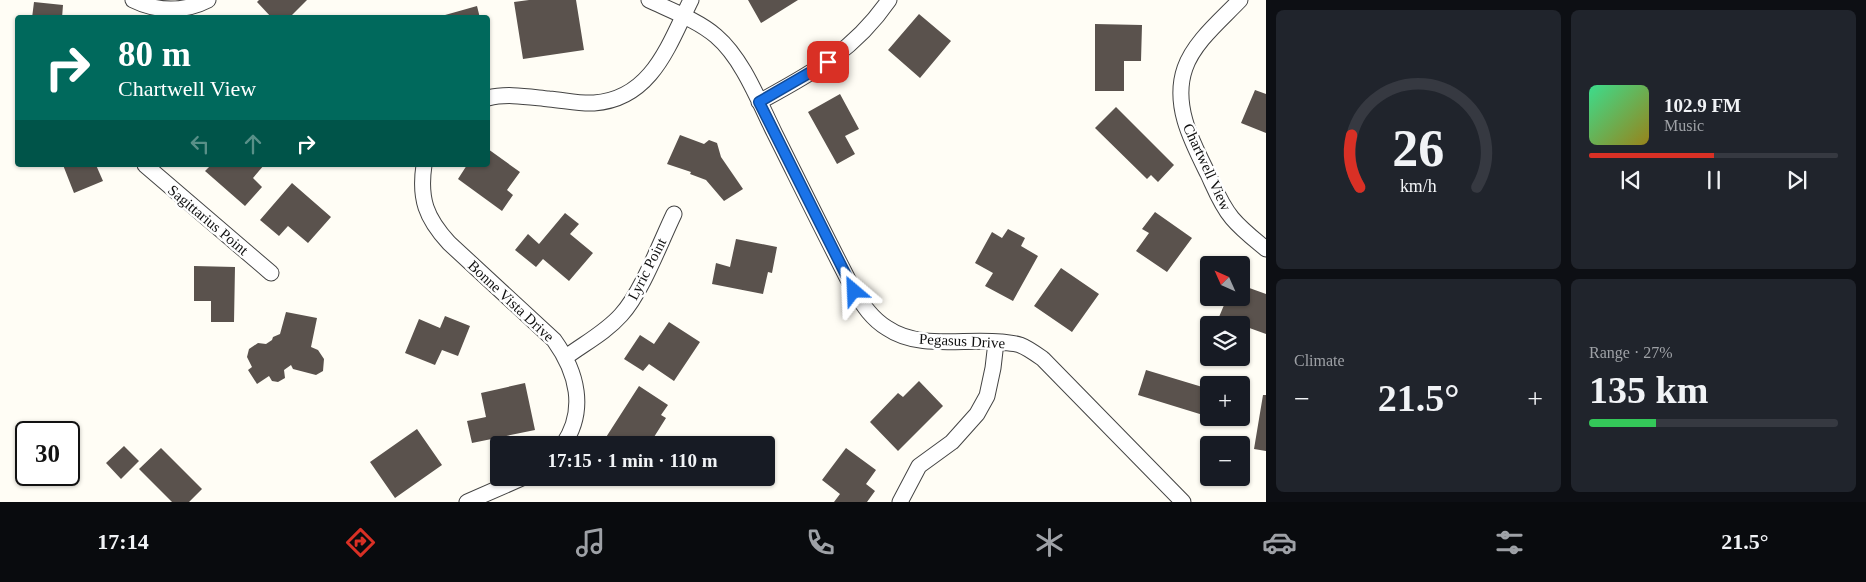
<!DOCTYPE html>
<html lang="en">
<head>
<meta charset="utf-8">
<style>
	:root { --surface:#171b24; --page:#20242c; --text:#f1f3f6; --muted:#9ea1a6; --line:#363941; --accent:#d93025 }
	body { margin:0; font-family:"Times New Roman",serif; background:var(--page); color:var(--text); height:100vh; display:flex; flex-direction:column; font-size:19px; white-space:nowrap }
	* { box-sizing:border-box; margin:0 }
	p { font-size:16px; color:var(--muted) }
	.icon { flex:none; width:28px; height:28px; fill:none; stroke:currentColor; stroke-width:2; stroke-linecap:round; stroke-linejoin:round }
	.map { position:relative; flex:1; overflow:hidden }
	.side { display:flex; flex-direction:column; gap:10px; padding:10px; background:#0d0f14; width:600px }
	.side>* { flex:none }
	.guide { position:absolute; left:15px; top:15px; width:475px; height:152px; border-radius:5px; box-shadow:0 1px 4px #0004; background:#00695c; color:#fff; overflow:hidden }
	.needle { width:32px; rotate:315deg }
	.fabs { position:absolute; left:1200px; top:256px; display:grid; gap:10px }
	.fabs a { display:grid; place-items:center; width:50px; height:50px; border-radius:5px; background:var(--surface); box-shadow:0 1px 4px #0004; font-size:25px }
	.speed { position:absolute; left:15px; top:421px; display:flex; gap:10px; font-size:25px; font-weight:700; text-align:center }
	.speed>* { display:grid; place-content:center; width:65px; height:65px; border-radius:50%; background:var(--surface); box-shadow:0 1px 4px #0004; line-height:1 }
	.speed .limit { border:2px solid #111; border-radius:8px; background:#fff; color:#111 }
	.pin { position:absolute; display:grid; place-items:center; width:42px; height:42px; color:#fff; margin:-21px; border-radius:10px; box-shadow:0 2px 8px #0006 }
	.me { position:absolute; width:55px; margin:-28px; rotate:334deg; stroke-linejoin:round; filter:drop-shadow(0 0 4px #0008) }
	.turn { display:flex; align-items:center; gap:18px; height:105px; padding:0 20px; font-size:22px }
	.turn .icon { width:65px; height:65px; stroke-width:2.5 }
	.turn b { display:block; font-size:35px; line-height:42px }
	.lanes { display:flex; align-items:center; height:48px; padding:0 20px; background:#0003; justify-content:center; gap:25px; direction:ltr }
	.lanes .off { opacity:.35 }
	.big { font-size:38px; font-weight:700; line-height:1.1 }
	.side .widget { flex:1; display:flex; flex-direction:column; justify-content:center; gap:8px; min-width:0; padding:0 18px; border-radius:8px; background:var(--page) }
	.side .dial { align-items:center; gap:0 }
	.dial svg { height:130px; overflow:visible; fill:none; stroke:var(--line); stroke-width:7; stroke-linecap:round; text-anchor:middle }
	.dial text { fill:var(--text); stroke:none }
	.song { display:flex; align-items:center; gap:15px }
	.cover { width:60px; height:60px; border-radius:8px; background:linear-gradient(135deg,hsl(150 70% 55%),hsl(50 70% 35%)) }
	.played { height:5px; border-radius:2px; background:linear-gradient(90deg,var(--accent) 50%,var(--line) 50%) }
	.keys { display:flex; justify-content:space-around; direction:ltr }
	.heat { display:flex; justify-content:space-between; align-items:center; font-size:28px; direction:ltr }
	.charge { height:8px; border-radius:4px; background:linear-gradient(90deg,#34c759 27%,var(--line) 0) }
	.side .tiles { flex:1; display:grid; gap:10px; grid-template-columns:repeat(2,1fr) }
	.trip { position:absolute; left:490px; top:436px; width:285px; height:50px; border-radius:5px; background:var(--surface); box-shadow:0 1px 4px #0004; font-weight:700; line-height:50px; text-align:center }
	.tab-bar { display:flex; height:80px; justify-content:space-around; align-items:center; background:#090b0e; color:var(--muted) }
	.tab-bar .icon { width:35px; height:35px }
	.tab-bar .selected { color:var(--accent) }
	.tab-bar b { font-size:22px; color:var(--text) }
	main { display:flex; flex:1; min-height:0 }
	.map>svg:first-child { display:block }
	.building { fill:#5a524d }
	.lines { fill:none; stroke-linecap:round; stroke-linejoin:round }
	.street-casing { stroke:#444; stroke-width:17 }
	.street { stroke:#fff; stroke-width:15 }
	.route-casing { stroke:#114b97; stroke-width:12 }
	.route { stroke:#1a73e8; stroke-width:9 }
	.labels { text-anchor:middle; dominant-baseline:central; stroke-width:5; stroke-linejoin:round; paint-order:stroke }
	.street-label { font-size:15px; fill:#111; stroke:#fff }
</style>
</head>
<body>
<main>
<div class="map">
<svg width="1266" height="502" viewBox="0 0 1266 502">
	<rect width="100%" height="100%" fill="#fffdf5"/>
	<path class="building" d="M259,0H307L289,18H272L257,2Z
		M529,0H576L584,50L523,59L514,2Z
		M748,0H798L761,23Z
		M34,2L63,5L62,18H32Z
		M477,6L480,18H438V17Z
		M919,14L951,41L920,78L888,50Z
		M1095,24L1142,25L1141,61H1124V91H1095Z
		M1255,90L1266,94V133L1241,123Z
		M840,94L859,129L845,136L855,154L837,164L808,112Z
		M1116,107L1174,165L1158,182L1151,175L1147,179L1095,128Z
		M680,135L704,144L709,140L717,143L721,157L743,189L724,201L706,180L690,174L691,172L667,164Z
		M488,149L520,172L507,190L513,195L502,211L458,179L467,165H488Z
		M63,165H96L103,181L74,193Z
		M211,165H264L253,178L262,187L245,206L205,171Z
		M292,183L331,217L308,243L288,226L279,236L260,220Z
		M1155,212L1192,238L1167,272L1136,251L1149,233L1142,229Z
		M565,213L579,224L570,234L593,253L569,281L543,259L536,267L515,250L528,234L539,244Z
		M1008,229L1025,238L1021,246L1038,256L1013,301L985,286L993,273L975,263L992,232L1002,238Z
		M736,239L777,247L772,273L768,272L763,294L712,284L716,263L730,267Z
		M194,266L235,267L234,322H211V301H194Z
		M1061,268L1099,294L1072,332L1034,306Z
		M1241,285L1266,294V334L1219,317L1227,298H1241Z
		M286,312L317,318L311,347L318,350L324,359L323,371L316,375L293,369L291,365L284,370L285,378L278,382L272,381L269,376L257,384L248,370L252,367L247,357L249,349L258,343L266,344L272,340L273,337L280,334Z
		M445,316L470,326L458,356L442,350L435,365L405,353L419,319L440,328Z
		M669,322L700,342L674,381L649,364L643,371L624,359L640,335L654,344Z
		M1146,370L1209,389V398L1203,415L1138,395Z
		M919,381L943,406L898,451L870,422L898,393L903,397Z
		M525,383L535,430L472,443L467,421L486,417L481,393Z
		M639,386L668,405L661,415L666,418L649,445L639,440L635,445H601Z
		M1263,395H1266V451L1254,449Z
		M417,429L442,465L395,498L370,462Z
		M124,446L139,461L121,479L106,463Z
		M161,448L202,489L189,502H172L139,469Z
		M846,448L876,470L866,484L875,491L867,502H834L840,494L822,480Z"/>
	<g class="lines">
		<g class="street-casing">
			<path id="street" d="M133,0C157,12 185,12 208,0
				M649,0C670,10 699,21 716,36C743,59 759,102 775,134C801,186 827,239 854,291C863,305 872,319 887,328C919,350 964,338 1001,342C1007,343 1014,343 1020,345C1028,348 1036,354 1043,359L1183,502
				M1240,0C1221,20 1194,42 1185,68C1172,105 1192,142 1208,174C1215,189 1221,205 1232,218C1242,230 1254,239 1266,249
				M488,98C507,93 529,97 549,99C563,100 580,104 594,103C652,99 669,44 691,0
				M759,102C812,73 854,51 889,0
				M145,165L271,273
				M424,165C419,199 426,218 449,243L554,340C577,372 587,410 563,445
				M566,357C585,343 606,332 621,315C642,292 660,243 674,214
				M467,502L522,478
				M900,502L919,466L952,442L977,414L987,396L993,368L996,342"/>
		</g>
		<use href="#street" class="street"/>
	</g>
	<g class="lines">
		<g class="route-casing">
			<path id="route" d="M828,62L759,102L854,291"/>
		</g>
		<use href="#route" class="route"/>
	</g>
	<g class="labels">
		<g class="street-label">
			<text transform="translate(1207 167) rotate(65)">Chartwell View</text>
			<text transform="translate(208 220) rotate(40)">Sagittarius Point</text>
			<text transform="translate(647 269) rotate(-63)">Lyric Point</text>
			<text transform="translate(511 301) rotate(43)">Bonne Vista Drive</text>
			<text transform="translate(962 341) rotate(3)">Pegasus Drive</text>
		</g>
	</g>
</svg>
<div class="fabs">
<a><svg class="needle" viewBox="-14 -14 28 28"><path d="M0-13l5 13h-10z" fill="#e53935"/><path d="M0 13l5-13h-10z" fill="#9ea1a6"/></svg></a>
<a><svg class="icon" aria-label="layers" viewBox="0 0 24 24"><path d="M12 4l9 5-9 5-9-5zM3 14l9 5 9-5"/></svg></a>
<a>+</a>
<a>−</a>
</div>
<div class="speed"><div class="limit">30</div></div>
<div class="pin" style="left:828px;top:62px;background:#d93025"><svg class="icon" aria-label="arrive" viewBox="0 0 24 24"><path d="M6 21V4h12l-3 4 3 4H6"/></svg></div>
<svg class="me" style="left:854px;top:291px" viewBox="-20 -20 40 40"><path d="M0-17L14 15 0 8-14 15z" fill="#1a73e8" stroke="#fff" stroke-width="4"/></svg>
<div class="trip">17:15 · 1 min · 110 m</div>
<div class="guide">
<div class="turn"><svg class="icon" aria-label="right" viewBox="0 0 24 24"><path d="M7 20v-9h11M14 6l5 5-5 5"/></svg><div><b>80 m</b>Chartwell View</div></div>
<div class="lanes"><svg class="icon off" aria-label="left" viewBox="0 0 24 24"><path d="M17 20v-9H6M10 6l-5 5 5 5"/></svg><svg class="icon off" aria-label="ahead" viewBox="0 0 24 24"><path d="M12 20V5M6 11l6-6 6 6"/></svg><svg class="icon" aria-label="right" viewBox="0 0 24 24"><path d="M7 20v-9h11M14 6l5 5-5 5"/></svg></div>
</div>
</div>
<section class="side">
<div class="tiles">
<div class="widget dial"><svg viewBox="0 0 100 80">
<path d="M14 69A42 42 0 1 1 86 69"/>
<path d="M14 69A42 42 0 0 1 9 37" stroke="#d93025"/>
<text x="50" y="56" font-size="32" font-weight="700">26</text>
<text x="50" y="72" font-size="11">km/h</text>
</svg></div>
<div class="widget">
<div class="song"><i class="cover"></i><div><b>102.9 FM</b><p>Music</p></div></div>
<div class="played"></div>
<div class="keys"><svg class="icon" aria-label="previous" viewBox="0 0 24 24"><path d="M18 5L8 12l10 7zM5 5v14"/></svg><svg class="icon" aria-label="pause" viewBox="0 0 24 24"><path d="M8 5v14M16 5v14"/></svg><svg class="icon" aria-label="next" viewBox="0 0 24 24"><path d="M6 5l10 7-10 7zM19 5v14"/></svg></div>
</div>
<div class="widget"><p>Climate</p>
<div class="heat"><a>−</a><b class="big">21.5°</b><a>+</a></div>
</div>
<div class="widget"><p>Range · 27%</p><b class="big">135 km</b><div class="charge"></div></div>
</div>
</section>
</main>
<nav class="tab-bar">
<b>17:14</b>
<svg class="icon selected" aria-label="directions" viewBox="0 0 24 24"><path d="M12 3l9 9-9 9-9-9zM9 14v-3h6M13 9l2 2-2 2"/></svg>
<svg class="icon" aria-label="music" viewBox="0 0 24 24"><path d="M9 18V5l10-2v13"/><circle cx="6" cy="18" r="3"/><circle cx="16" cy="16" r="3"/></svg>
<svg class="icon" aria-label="phone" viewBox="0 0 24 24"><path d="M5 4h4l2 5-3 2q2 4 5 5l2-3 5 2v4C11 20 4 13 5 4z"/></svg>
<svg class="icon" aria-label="climate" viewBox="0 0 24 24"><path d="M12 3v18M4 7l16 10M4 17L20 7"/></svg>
<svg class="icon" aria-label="car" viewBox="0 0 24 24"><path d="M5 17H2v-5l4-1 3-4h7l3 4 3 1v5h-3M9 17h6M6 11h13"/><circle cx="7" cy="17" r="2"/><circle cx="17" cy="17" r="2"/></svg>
<svg class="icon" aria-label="filters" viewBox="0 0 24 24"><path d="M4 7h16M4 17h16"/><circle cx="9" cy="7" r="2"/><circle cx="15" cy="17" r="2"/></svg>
<b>21.5°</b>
</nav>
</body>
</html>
